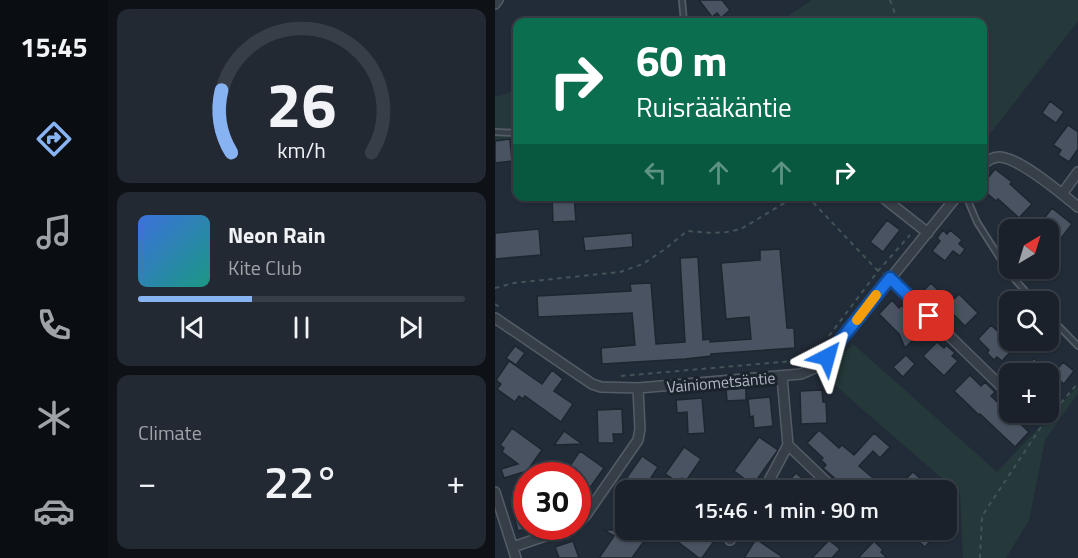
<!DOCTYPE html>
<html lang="en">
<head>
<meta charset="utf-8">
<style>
	:root { --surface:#1a212a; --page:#232932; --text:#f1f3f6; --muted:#9fa3a8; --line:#383e47; --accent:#88b3f2 }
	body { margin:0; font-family:"Titillium Web",sans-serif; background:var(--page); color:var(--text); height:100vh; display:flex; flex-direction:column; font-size:22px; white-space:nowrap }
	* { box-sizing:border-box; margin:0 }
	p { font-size:20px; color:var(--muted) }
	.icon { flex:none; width:33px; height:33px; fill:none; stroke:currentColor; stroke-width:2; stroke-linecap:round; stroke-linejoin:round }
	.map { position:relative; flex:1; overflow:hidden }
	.drawer { display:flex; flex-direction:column; gap:9px; padding:9px; background:#0e1217; width:387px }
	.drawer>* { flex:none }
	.guide { position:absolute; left:18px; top:18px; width:474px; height:183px; border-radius:12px; box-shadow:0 2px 4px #0004,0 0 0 2px var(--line); background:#0b6e4f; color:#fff; overflow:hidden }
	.needle { width:39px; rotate:38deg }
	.fabs { position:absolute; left:504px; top:219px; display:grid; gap:12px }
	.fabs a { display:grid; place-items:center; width:60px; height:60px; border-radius:12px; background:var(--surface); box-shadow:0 2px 4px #0004,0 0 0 2px var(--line); font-size:30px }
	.speed { position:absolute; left:18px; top:462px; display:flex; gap:12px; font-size:30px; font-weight:700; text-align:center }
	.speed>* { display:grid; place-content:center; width:78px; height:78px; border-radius:50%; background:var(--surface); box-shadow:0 2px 4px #0004,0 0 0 2px var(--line); line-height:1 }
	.speed .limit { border:9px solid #d22; background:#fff; color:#111 }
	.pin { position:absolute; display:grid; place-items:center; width:51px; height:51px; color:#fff; margin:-26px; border-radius:12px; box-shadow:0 3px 9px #0006 }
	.me { position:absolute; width:66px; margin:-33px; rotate:39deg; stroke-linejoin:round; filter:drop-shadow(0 0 4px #0008) }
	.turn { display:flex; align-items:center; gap:21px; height:126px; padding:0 24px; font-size:27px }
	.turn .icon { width:78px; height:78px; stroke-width:2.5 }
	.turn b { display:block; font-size:42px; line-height:51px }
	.lanes { display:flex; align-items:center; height:57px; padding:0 24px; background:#0003; justify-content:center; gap:30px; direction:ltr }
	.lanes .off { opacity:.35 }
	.big { font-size:45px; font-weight:600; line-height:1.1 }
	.drawer .widget { flex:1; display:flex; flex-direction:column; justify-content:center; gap:9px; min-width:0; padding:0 21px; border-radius:12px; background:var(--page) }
	.drawer .dial { align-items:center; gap:0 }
	.dial svg { height:156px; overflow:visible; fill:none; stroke:var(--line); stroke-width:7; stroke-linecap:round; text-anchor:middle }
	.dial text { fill:var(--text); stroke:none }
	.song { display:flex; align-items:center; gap:18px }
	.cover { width:72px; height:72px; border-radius:9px; background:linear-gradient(135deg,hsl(220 70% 55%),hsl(170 70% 35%)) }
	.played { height:6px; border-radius:3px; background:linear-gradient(90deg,var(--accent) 35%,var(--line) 35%) }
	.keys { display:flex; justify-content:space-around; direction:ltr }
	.heat { display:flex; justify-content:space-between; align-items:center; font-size:33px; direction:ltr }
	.trip { position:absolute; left:120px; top:480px; width:342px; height:60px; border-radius:12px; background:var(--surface); box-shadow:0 2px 4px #0004,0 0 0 2px var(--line); font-weight:600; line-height:60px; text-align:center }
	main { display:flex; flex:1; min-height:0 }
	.menu { display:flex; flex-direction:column; width:108px; justify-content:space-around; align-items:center; background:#0a0d11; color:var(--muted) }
	.menu .icon { width:42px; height:42px }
	.menu .active { color:var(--accent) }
	.menu b { font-size:27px; color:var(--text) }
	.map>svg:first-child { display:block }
	.green { fill:#25393a }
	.building { fill:#495362; stroke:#1d252f; stroke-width:1.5 }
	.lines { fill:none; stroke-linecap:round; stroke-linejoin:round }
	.service-casing { stroke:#545c66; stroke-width:8 }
	.minor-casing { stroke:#545c66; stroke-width:12 }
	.path { stroke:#425456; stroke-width:2; stroke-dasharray:4.5 4.5; stroke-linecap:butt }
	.service { stroke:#363e48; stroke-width:4.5 }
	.minor { stroke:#363e48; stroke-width:9 }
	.route-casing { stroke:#114b97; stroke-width:15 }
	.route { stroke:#1a73e8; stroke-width:10 }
	.slow { stroke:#f59e0b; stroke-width:10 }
	.labels { text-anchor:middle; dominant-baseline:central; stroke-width:6; stroke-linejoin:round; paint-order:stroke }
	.street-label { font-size:16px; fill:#b1b9c5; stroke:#1b232d }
</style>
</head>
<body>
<main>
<nav class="menu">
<b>15:45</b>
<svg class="icon active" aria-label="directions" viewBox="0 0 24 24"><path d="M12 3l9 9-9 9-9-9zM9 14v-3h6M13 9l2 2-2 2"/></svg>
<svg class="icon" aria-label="music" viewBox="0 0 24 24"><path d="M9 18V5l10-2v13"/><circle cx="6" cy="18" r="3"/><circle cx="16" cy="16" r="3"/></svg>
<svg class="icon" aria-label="phone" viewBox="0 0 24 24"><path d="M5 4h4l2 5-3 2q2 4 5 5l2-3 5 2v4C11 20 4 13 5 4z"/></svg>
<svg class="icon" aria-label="climate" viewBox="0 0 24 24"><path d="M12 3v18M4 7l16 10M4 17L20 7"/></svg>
<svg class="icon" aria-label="car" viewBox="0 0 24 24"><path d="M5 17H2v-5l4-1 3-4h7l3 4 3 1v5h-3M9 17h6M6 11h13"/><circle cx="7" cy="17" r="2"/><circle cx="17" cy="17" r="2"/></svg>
</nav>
<section class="drawer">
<div class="widget dial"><svg viewBox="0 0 100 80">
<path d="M14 69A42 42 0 1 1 86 69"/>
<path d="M14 69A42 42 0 0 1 9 37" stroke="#88b3f2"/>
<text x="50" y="56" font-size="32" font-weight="700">26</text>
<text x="50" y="72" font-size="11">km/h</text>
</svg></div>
<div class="widget">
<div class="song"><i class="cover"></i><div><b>Neon Rain</b><p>Kite Club</p></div></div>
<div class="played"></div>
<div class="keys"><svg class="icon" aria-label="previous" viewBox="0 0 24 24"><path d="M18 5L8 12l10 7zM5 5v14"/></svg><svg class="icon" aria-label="pause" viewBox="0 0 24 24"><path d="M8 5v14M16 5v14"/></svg><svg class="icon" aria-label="next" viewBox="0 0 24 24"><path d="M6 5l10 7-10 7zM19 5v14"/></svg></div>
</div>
<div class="widget"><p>Climate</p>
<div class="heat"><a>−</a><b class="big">22°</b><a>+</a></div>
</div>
</section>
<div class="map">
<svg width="583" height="558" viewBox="0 0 583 558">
	<rect width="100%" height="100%" fill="#222c38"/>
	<path class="green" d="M317,0H583V21L488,143V22H284Z
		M22,90V139L0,141V97Z
		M358,344L502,472L583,386V393L550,440L534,520L511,558H468L465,494L327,374Z"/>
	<path class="building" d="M204,0H227L235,10L226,18L222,13L217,17Z
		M555,101L569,112L561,123L547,113Z
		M573,125L583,132V149L574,162L563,155L566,150L558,145Z
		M15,139L17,161L0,163V141Z
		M500,169L517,182L515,184L537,204L524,218L503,199L501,201L488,190V184Z
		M57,196H79L81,221L58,222Z
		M557,208L577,224L564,241L554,232V230H550L544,225Z
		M392,220L405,230L388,252L375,242Z
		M44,229L46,255L0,259V233Z
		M448,230L452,234L455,230L467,240L464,244L470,249L465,256L458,251L450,261L437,251L445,241L442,238Z
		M137,233L138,247L90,251L88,237Z
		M285,249L292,328H299L300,348L216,354V356L190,359L107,364L106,348L140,345L137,313L43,317L42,296L136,291L135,284L156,283L161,344L190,342L185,258L203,257L208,340L215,339V342L256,339L254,317L231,319L226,263L265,260V250Z
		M436,283L448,295L440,303L428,291Z
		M464,294L483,313L470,326L451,307Z
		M397,300L404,308L406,305L413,311L415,324L425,333L410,348L404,334L384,314Z
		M496,325L520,347L507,361L502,357L499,360L492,353L494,350L483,339Z
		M442,342L449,348L451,345L460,353L457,356L463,361L449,376L428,356Z
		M20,346L30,353L21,365L11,358Z
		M411,355L420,364L408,377L398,367Z
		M539,358L552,374H525Z
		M14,361L47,384L57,370L68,379L59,391L78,404L66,422L30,396L28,399L24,396L20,402L2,389L6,384L1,380Z
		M568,362L579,371L569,384L557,375Z
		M475,375L486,386L490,382L500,392L496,396L534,432L520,447L485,414L484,415L459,391Z
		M251,388V400L232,401L231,389Z
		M327,390L328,402H331L332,423L306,424L305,391Z
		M275,397L278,426L259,428L258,416L255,417L253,399Z
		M207,398L210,433L193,434L192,412L182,413L181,400Z
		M127,409L128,434H118L119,443H103L102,410Z
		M17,428L47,450L32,471L9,478L6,469L23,464L7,452L9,448L5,445Z
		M324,430L344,448L347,445L359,455L379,433L395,447L385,458L378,451L364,466L392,490H353L328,468L331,465L326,460L328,458L312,443Z
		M69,431L87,444L59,445Z
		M264,437L283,450L258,485L239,471Z
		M189,447L206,459L191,481L187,478L184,483L170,474Z
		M85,451L109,468L89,496L82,491V476H68Z
		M147,456L163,467L152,484L160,490H138L128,483Z
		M418,472L428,481L419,490H399Z
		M301,473L321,490H285Z
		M32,505V529L23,531L17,509Z
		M109,530H157L137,558H104L119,536Z
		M192,530H212L222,537L207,558H204L183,542Z
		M410,530H445L430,547Z
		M261,539L289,558H249Z
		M334,540L345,549L337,558H317Z
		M78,541L84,558H64L60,547Z
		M379,541L388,550L386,552L392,558H363Z"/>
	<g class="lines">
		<g class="service-casing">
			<path id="service" d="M187,0L189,22
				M0,132L22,133
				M471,196L482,222L515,274L540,302
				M554,316L583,346"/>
		</g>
		<g class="minor-casing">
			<path id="minor" d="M0,4L3,0
				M488,165C491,161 498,157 504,157C524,157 567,194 583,207
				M567,194L583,172
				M386,196L433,233
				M395,278L514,394
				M0,318L97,384L106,387L143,388L306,374L320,368L332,357L462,196
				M293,445L340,490
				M269,490L293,445L287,377
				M0,492L21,558
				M82,524L91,515L143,440L145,429L143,388
				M382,530L386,533
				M235,540L243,530
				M18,547L79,526"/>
		</g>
		<path class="path" d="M395,0L403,22
			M312,196L383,271L388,273
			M0,288L19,283L125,272L148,264L170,249L192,231L216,233L232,232L246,229L301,196
			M0,304L6,308
			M334,336L383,271L415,235
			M126,376L309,360
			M485,558L487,516L548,424L583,383"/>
		<use href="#service" class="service"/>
		<use href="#minor" class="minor"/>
	</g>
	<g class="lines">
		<g class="route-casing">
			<path id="route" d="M332,357L395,278L434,316"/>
		</g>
		<use href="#route" class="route"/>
		<path class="slow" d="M362,320L381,295"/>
	</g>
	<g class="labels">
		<g class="street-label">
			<text transform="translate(226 382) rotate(-5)">Vainiometsäntie</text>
		</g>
	</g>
</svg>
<div class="fabs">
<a><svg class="needle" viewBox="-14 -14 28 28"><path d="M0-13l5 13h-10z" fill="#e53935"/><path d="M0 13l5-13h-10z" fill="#9fa3a8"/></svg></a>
<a><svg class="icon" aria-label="search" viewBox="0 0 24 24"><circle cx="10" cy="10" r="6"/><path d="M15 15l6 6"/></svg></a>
<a>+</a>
</div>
<div class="speed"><div class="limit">30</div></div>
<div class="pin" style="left:434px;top:316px;background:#d93025"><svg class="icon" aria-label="arrive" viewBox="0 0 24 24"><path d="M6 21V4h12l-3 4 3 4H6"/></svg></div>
<svg class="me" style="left:332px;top:357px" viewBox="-20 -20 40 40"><path d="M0-17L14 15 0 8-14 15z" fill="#1a73e8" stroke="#fff" stroke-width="4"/></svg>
<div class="trip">15:46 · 1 min · 90 m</div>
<div class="guide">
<div class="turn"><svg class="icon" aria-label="right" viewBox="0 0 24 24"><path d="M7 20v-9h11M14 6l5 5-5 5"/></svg><div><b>60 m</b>Ruisrääkäntie</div></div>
<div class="lanes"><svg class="icon off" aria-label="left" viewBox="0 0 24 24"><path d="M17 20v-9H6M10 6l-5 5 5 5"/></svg><svg class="icon off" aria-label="ahead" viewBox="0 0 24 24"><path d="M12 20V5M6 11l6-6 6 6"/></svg><svg class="icon off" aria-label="ahead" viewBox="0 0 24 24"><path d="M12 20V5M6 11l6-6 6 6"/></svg><svg class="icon" aria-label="right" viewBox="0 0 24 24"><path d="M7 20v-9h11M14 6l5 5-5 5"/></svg></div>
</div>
</div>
</main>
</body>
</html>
